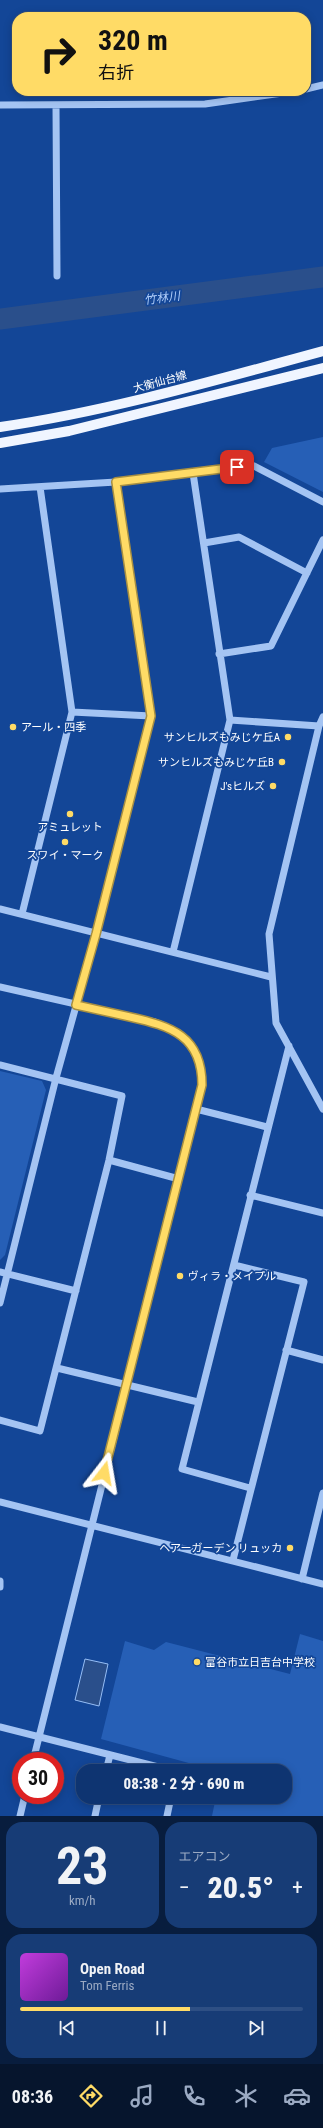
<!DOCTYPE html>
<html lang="ja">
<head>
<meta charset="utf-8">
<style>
	:root { --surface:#0e3471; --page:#173c76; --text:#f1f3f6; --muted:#9baac3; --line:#2e4f84; --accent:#ffdb66 }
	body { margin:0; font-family:"Roboto Condensed","Noto Sans JP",sans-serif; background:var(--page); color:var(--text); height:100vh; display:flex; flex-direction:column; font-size:15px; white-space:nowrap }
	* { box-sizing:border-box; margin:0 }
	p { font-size:13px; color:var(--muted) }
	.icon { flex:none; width:22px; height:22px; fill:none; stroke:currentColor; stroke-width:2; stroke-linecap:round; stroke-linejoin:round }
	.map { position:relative; height:1816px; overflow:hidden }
	.panel { display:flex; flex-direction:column; gap:6px; padding:6px; background:#081d3e; flex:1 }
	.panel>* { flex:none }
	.guide { position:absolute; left:12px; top:12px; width:299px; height:84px; border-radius:16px; box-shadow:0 2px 10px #0003,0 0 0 1px var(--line); background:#ffdb66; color:#111; overflow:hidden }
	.speed { position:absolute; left:12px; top:1752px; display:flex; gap:8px; font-size:20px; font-weight:700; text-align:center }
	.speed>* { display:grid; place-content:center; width:52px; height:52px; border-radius:50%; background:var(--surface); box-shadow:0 2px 10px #0003,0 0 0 1px var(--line); line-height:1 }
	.speed .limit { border:6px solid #d22; background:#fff; color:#111 }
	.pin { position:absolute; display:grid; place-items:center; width:34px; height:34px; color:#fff; margin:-17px; border-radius:8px; box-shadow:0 2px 6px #0006 }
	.me { position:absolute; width:44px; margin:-22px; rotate:14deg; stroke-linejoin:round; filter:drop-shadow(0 0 3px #0008) }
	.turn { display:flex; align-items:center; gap:14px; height:84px; padding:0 20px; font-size:18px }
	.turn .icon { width:52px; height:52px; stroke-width:2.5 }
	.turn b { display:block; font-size:28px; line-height:34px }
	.big { font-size:30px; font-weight:800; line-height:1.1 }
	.panel .card { flex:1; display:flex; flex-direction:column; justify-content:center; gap:6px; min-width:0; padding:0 14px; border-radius:16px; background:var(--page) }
	.panel .dial { align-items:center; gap:0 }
	.dial b { font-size:52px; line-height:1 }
	.song { display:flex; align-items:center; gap:12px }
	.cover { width:48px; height:48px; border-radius:6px; background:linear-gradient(135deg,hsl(290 70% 55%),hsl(280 70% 35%)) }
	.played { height:4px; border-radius:2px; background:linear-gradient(90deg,var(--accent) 60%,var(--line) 60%) }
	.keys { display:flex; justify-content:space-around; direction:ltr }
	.heat { display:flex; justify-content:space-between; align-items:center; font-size:22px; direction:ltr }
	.panel .tiles { flex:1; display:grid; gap:6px; grid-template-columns:1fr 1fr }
	.card:last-child { grid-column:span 2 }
	.trip { position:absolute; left:76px; top:1764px; width:216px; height:40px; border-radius:16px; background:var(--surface); box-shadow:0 2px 10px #0003,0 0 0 1px var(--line); font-weight:800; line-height:40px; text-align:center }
	.tabs { display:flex; height:64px; justify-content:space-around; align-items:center; background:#06152d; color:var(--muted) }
	.tabs .icon { width:28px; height:28px }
	.tabs .current { color:var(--accent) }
	.tabs b { font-size:18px; color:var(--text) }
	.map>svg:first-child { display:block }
	.green { fill:#265fb6 }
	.water { fill:#2a4f8b; stroke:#96bef6 }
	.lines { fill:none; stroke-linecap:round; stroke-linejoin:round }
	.river { stroke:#2a4f8b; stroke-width:21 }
	.minor { stroke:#a4c4f3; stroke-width:7 }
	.major { stroke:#f0f5ff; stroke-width:10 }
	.route-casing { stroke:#a68e42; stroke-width:10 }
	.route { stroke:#ffdb66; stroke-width:7 }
	.poi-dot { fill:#ffdb66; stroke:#134697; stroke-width:1.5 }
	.labels { text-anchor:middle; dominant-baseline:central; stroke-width:3.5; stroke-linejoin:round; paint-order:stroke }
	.street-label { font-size:11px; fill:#fff; stroke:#134697 }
	.poi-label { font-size:11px; fill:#fff; stroke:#134697; text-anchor:end }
	.water-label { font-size:12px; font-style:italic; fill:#b1cef9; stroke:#134697 }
</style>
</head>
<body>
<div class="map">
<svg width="323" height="1816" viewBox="0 0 323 1816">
	<rect width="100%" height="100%" fill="#134697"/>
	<path class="green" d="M323,437V492L264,462L272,448Z
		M0,1071L42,1081L46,1090L5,1255L0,1260Z
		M300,1634L323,1641V1816H212L216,1797H285V1771H218L101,1739L125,1641L154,1650L166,1642L290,1674Z"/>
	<path class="water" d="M85,1659L108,1664L99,1706L75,1700Z"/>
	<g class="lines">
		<path class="river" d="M0,319L323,277"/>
		<path class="minor" d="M306,89L323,85
			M0,105L205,104L297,91
			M56,105L57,276
			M0,489L116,482L252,465L323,502
			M204,543L239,537L307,573
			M219,654L271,646L323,540
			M72,712L151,716
			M323,717L319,726L269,934L276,1023L323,1109
			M230,720L319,726
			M0,909L271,977
			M22,914L72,712L40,487
			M173,952L230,720L193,473
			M0,987L155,1022C186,1033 202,1050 202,1085L33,1761
			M0,1065L122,1096L109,1160L40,1431L0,1420
			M196,1109L267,1127
			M109,1160L179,1179
			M250,1195L323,1213
			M0,1272L76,1291
			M0,1303L56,1078L96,934L151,716L116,482
			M286,1350L323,1360
			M57,1368L198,1402
			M250,1488L182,1469L289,1046
			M0,1502L323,1584
			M233,1560L304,1282L234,1265
			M302,1579L323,1493
			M0,1581V1587
			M0,1727L174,1771
			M106,1771L110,1755
			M20,1816L25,1795
			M95,1816L99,1797
			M167,1816L171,1797"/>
		<path class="major" d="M0,427C110,411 216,380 323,351
			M0,443L69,431L323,368"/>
	</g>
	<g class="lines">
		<g class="route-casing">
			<path id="route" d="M104,1473L202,1085C202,1036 171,1026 130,1017C112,1013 94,1009 76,1005L96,934L151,716L116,482L237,467"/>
		</g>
		<use href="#route" class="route"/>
	</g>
	<g class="poi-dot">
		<circle cx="13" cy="727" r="4"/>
		<circle cx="288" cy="737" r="4"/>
		<circle cx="282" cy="762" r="4"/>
		<circle cx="273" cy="786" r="4"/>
		<circle cx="70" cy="814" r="4"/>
		<circle cx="65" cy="842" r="4"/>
		<circle cx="180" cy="1276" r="4"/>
		<circle cx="290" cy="1548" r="4"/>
		<circle cx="197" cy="1662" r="4"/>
	</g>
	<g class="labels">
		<g class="street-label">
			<text transform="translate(160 382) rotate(-15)">大衡仙台線</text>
		</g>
		<g class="poi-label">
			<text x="21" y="727" text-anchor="start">アール・四季</text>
			<text x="280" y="737">サンヒルズもみじケ丘A</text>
			<text x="274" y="762">サンヒルズもみじケ丘B</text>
			<text x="265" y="786">J'sヒルズ</text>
			<text x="70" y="827" text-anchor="middle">アミュレット</text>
			<text x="65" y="855" text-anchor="middle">スワイ・マーク</text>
			<text x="188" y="1276" text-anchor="start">ヴィラ・メイプル</text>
			<text x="282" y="1548">ヘアーガーデン リュッカ</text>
			<text x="205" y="1662" text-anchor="start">富谷市立日吉台中学校</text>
		</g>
		<g class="water-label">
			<text transform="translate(162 298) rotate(-7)">竹林川</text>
		</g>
	</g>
</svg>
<div class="speed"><div class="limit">30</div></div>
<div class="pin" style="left:237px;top:467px;background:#d93025"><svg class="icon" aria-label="arrive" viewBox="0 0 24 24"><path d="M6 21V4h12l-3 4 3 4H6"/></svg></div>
<svg class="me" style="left:104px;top:1473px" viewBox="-20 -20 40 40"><path d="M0-17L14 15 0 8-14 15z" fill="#ffdb66" stroke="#fff" stroke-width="4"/></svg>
<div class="trip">08:38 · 2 分 · 690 m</div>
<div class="guide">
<div class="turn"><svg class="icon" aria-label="right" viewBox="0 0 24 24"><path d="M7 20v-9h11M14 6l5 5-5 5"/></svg><div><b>320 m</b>右折</div></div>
</div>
</div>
<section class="panel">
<div class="tiles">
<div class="card dial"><b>23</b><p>km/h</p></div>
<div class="card"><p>エアコン</p>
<div class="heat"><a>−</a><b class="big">20.5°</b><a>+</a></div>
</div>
<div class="card">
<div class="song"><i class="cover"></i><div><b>Open Road</b><p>Tom Ferris</p></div></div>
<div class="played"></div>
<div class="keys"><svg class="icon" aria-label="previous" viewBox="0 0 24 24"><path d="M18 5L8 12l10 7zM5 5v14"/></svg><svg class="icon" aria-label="pause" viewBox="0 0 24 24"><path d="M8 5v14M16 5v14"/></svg><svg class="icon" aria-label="next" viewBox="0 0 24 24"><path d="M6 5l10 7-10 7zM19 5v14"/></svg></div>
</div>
</div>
</section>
<nav class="tabs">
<b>08:36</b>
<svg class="icon current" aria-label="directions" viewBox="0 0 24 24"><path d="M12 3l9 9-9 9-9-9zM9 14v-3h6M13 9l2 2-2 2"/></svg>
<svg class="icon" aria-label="music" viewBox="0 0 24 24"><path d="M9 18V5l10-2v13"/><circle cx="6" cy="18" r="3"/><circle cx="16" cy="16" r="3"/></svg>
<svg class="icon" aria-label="phone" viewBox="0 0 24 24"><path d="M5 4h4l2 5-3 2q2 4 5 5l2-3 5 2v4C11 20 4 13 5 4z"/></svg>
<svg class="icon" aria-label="climate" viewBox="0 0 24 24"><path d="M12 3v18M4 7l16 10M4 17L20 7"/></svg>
<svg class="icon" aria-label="car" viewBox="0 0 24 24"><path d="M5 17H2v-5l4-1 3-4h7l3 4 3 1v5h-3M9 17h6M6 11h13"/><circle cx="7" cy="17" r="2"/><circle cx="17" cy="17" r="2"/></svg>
</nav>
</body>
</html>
